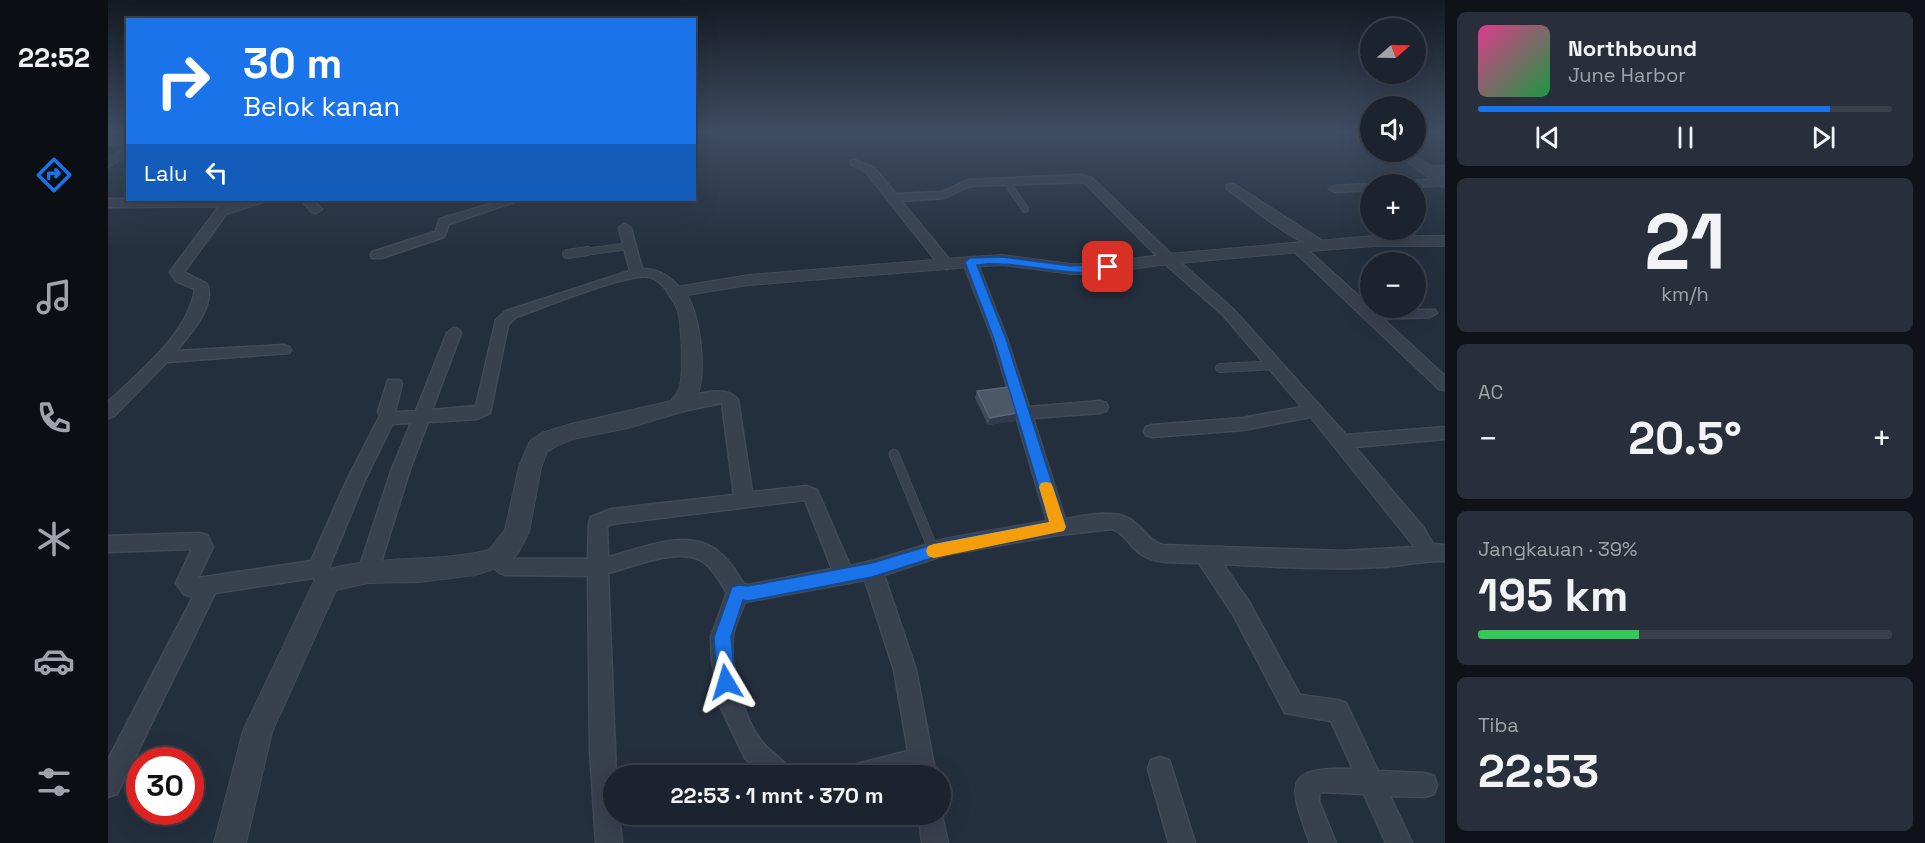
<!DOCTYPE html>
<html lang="id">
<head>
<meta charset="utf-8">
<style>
	:root { --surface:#1b232e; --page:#282f3a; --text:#f1f3f6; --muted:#a0a4aa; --line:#39404a; --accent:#1a73e8 }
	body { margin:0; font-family:"Space Grotesk",sans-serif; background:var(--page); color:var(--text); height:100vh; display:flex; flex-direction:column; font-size:22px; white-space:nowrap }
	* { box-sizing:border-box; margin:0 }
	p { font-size:20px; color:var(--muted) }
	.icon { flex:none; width:33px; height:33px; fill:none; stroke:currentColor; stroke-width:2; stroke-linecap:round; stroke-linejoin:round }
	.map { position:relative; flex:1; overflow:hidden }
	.drawer { display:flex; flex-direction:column; gap:12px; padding:12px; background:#0f1319; width:480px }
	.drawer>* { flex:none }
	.top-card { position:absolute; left:18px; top:18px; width:570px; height:183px; border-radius:0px; box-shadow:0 6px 24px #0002,0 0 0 2px var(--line); background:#1a73e8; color:#fff; overflow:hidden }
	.needle { width:39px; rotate:70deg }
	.tools { position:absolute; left:1252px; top:18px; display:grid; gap:12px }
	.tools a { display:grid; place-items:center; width:66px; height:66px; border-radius:50%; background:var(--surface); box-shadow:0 6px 24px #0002,0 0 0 2px var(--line); font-size:30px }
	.speed { position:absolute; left:18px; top:747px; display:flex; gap:12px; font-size:30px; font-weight:700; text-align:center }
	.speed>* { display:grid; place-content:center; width:78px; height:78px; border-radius:50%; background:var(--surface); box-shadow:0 6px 24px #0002,0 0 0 2px var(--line); line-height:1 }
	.speed .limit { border:9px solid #d22; background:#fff; color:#111 }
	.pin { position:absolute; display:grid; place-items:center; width:51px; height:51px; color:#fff; margin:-26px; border-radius:12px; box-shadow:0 3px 9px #0006 }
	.me { position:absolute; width:66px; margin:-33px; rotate:353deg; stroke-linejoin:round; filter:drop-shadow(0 0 4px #0008) }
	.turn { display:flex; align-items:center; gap:21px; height:126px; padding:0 18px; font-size:27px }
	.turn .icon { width:78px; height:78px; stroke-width:2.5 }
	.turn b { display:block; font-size:42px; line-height:51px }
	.then { display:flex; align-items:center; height:57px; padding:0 18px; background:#0003; gap:12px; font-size:22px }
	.big { font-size:45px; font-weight:800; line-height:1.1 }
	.drawer .widget { flex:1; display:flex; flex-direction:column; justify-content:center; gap:9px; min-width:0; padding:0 21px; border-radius:9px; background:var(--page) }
	.drawer .dial { align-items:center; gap:0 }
	.dial b { font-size:78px; line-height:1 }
	.song { display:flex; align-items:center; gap:18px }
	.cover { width:72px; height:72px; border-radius:9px; background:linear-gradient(135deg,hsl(330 70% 55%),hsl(140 70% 35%)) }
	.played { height:6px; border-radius:3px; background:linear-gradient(90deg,var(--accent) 85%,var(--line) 85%) }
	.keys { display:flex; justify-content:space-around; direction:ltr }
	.heat { display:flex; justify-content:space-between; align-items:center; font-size:33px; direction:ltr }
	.charge { height:9px; border-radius:4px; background:linear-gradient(90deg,#34c759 39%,var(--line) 0) }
	.trip { position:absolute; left:495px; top:765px; width:348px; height:60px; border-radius:30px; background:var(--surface); box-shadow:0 6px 24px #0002,0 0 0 2px var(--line); font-weight:800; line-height:60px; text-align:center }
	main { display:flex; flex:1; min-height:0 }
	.menu { display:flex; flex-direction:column; width:108px; justify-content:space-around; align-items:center; background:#0b0e12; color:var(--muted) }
	.menu .icon { width:42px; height:42px }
	.menu .on { color:var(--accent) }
	.menu b { font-size:27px; color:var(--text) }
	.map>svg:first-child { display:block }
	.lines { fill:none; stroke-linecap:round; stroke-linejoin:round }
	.service-far2-casing { stroke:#414a57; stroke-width:8 }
	.service-far1-casing { stroke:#414a57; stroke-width:10 }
	.service-casing { stroke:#414a57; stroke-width:11 }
	.minor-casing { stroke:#414a57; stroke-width:3 }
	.tertiary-casing { stroke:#414a57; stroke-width:2 }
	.service-far2 { stroke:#38414e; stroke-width:6 }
	.service-far1 { stroke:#38414e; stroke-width:8 }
	.service { stroke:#38414e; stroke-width:9 }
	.minor { fill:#38414e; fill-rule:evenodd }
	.tertiary { fill:#38414e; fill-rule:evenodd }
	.wall { fill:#3f4b5c }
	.shaded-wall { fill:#2f3b4b }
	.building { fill:#4b5868; stroke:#5c6777; stroke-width:1.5 }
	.route { fill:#1a73e8; stroke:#114b97; stroke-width:1.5 }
	.slow { fill:#f59e0b }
</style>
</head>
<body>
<main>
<nav class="menu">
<b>22:52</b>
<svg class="icon on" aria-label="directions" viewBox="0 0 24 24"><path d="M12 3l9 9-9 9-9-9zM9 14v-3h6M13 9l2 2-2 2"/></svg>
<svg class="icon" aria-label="music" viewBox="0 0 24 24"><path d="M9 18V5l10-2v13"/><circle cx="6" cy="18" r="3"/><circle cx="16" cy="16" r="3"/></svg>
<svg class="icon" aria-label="phone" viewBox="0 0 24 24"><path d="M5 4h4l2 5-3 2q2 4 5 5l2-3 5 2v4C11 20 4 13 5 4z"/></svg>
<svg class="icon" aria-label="climate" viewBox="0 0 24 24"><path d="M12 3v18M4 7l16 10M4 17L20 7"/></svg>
<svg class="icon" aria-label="car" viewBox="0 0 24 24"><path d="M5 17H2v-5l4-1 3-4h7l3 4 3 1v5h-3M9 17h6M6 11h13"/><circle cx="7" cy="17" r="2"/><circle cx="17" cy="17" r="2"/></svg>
<svg class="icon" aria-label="filters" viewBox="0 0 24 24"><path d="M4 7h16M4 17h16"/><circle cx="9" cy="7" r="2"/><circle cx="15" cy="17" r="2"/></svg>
</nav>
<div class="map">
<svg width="1337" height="843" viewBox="0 0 1337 843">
	<rect width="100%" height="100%" fill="#242f3e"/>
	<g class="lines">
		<g class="service-far2-casing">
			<path id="service-far2" d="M898,181L917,209
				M469,253L521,246"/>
		</g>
		<g class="service-far1-casing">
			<path id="service-far1" d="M459,254L480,251
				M1112,368L1167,365"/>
		</g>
		<g class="service-casing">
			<path id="service" d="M786,454L826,551"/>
		</g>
		<g class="minor-casing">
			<path id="minor" d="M0,138L20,139V145L0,144Z
				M20,146V154L0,167V159Z
				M747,160L766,168L788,194L834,192L860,180L972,175L984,178L1065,256L1125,309L1238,435L1337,427V439L1247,447L1315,527L1325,544L1337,545V561C1315,560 1295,566 1273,567C1220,570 1167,567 1115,564L1141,602L1192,695L1230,700L1238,703L1270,771L1317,773L1326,776L1329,785L1326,794L1317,797L1282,796L1304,843H1278L1256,794L1213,792L1211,794V801L1228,843H1202C1182,787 1172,766 1245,769L1223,721L1177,713L1126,616L1091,563C1073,562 1048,565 1033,554C1022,547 1017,533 1004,529L950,535L837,555L776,575L808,670L828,776H734L737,767L800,751L786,670L757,580L637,602C633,613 626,626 625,637C621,665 636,720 654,742C664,754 679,761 685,776H655L637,758L613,708L604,661L603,637L619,593C613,583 607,571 597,563C573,545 525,567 500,573L508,776H506V814H511L514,843H488L482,750L480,576L397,575C388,572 383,566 379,558L382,552C392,549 395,552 402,559H480L481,522L483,517L503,509L626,495L614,403L570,412L564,410L562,406L564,402C581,397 618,382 630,400L644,492L698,486L709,490L742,566L764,561L837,539L939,521L885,339L855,262L857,259H867L869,262L899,339L921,407L992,401L998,403L1000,407L998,411L992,413L925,418L957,519C977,516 1003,509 1022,519C1035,527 1040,541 1055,545L1234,551L1307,547L1203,417L1135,430L1044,437L1038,435L1036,431L1038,427L1044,425L1135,418L1194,407L1115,315L1055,262L976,182L862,186L836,198L793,201L846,265L839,269L834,268L758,172L743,165V161ZM697,500L724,569L640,585L636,584C629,574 623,562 613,554C582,525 534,549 500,557L499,526L504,524Z
				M1337,166V172L1319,173L1314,170L1319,167Z
				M1335,179H1337L1335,185L1308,187V184H1298L1304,181Z
				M1123,184L1127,185L1220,245L1214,249C1182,241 1146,208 1119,189V185Z
				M1263,184H1267H1263V190L1227,192L1221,189L1227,186Z
				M0,199L132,200L133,201L156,200L155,202L118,214L76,272L99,284C108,306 81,336 68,351L176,345L181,347L183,350L181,353L59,362L6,416L0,418V402C30,374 82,332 87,289L68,281L62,272L110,208L120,206L0,207Z
				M193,200H205L214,209L208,213L204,212Z
				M396,200H412L341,224L336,237L274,258H264L263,255L264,252L327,232L332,219Z
				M517,224L523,228L534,269C552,269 564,278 575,292L573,295H563C558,289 551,279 542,277C521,272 432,309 408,317L400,325L382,413L370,419L320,422L302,469L270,572L267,578L260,581L253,578L250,572L284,469L303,423L284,424L257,480L221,567L227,578L224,584C215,587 211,586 205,578L107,593L9,794L0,797V760L85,597L76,594L68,583L84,549L0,552V536L92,533L99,535L105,547L90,578L203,561L239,480L272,416L270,412L280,380H292L294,384L287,412L308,411L339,333L346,328L351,330L353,333L324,410L368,406L388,320L398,311L522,271L511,228Z
				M1189,243L1193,244L1266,310H1327L1329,313L1322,317L1275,319L1337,376V390L1331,389L1185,250L1183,247L1185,244Z
				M1052,757L1061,760L1064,769L1087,843H1061L1040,769L1043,760Z
				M832,807L840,843H814L811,814H832Z"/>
		</g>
		<g class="tertiary-casing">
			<path id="tertiary" d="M1286,152H1301L1337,176V187L1332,186Z
				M1266,236H1337V246H1266L1214,250L1060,264L986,274H963L894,265L862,267L641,285L579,295C592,317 597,362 592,387C590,396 582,404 577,411L520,428L465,439L450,445L439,452L433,467L421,532L410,553L398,565L367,575L311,582L260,583L228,590L164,732L138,843H106L135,731L210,573C265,553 325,564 381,550L397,530L411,467L422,441L434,433L463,424L563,401C566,397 570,393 571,389C576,378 574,321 569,309C567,303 562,297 559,292L562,288L641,275L862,257L894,255L963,264H986L1060,254Z"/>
		</g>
		<use href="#service-far2" class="service-far2"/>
		<use href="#service-far1" class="service-far1"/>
		<use href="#service" class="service"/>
		<use href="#minor" class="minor"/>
		<use href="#tertiary" class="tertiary"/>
	</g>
	<path class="wall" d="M1242,131H1263V142H1253Z
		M869,391L907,421L880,425L867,398Z"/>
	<path class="shaded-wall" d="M909,413L907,421L880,425L882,418Z"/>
	<path class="building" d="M1249,131H1263V138L1256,137Z
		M900,387L909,413L882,418L869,391Z"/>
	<linearGradient id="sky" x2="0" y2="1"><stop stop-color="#141a22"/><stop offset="0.53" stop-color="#3f4d63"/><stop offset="1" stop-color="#3f4d63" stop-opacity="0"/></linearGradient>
	<rect width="1337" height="249" fill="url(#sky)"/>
	<path class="route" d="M894,257L963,266L1000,264L1005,267C988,281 917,264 893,264C885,263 877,264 869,265L898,339L958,527L956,531L837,554L764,577L640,601L635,600L623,637L627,682L624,688L618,691L612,688L609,682L606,637L624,587L630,585L640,586L764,563L837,541L941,522L886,339L857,262L862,258Z"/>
	<path class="slow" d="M938,482L943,483L945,487L958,527L956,531L826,558L820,556L818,551L820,546L826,544L941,522L931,487L933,483Z"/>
</svg>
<div class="tools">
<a><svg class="needle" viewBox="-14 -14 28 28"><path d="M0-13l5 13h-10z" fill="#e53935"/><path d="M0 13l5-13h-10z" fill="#a0a4aa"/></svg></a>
<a><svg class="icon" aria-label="sound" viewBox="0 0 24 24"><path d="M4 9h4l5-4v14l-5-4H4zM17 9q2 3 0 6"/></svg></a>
<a>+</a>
<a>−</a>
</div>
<div class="speed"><div class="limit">30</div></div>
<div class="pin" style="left:1000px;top:267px;background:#d93025"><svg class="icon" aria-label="arrive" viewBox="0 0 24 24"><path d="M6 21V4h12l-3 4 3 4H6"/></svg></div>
<svg class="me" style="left:618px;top:682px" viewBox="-20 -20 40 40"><path d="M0-17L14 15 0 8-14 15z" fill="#1a73e8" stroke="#fff" stroke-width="4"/></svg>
<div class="trip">22:53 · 1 mnt · 370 m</div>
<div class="top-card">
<div class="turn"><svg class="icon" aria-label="right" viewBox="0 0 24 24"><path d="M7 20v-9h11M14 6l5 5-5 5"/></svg><div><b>30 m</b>Belok kanan</div></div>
<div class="then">Lalu<svg class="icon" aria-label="left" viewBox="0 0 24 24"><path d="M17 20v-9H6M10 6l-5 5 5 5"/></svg></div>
</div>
</div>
<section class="drawer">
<div class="widget">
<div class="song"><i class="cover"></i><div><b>Northbound</b><p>June Harbor</p></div></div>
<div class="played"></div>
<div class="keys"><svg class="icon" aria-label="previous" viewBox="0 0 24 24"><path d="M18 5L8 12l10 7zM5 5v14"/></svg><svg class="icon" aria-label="pause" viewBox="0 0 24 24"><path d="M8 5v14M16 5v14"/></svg><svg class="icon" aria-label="next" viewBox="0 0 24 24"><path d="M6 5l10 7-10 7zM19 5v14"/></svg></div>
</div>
<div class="widget dial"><b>21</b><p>km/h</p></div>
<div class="widget"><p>AC</p>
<div class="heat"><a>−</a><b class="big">20.5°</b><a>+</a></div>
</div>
<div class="widget"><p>Jangkauan · 39%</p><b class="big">195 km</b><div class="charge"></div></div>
<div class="widget"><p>Tiba</p><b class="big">22:53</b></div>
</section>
</main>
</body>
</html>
